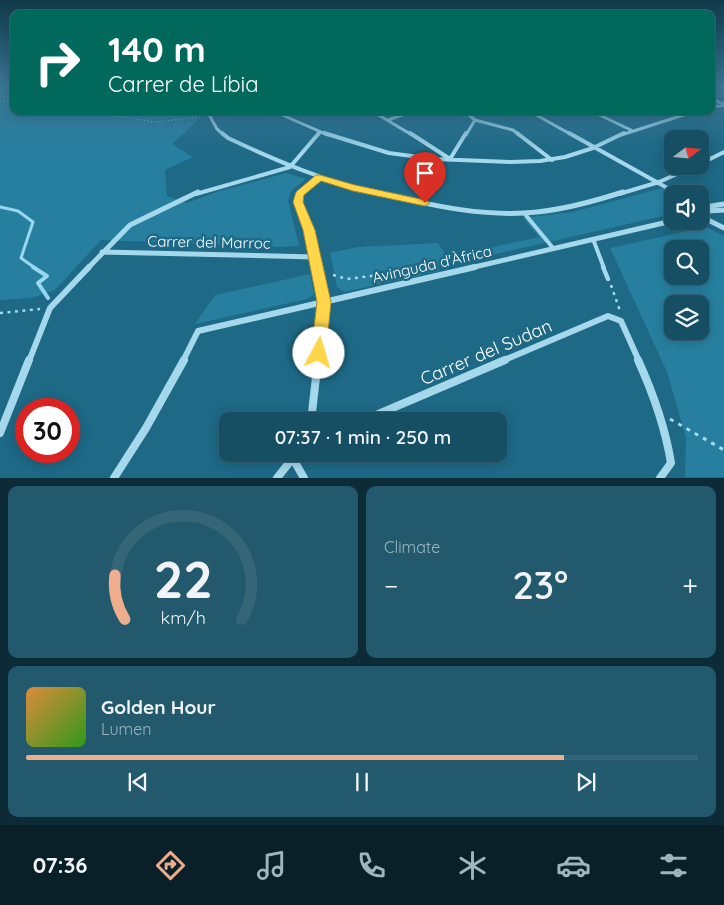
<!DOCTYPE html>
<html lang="en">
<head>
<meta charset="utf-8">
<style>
	:root { --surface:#164f64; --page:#23596d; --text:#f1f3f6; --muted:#9eb5bf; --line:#356678; --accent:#eead8d }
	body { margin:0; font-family:Quicksand,sans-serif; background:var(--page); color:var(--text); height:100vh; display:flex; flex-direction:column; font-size:19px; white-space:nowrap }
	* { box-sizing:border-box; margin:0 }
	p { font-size:16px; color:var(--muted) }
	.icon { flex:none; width:28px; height:28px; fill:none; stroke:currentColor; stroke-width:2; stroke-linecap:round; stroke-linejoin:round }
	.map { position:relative; height:478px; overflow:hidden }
	.details { display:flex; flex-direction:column; gap:8px; padding:8px; background:#0c2b37; flex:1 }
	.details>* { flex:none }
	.hud { position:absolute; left:10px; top:10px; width:705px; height:105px; border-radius:10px; box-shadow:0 2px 12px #0003,0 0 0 1px var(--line); background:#00695c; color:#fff; overflow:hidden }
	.needle { width:32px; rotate:74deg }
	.controls { position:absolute; left:664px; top:130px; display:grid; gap:10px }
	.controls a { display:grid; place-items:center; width:45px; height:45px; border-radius:10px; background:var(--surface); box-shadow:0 2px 12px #0003,0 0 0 1px var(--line); font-size:25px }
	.speed { position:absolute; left:15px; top:398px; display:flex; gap:10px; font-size:25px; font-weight:700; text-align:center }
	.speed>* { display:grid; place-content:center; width:65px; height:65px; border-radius:50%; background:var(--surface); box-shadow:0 2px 12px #0003,0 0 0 1px var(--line); line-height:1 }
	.speed .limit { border:8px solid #d22; background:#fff; color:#111 }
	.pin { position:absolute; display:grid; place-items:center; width:42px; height:42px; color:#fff; margin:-51px -21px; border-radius:50% 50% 50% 0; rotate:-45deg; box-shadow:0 0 5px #0007 }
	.pin .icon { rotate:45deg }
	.me { position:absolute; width:55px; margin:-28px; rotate:6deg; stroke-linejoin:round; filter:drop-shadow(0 0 4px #0008) }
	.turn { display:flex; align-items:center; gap:18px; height:105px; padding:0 15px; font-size:22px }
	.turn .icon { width:65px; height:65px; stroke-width:2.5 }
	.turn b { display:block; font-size:35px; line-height:42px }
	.big { font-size:38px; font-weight:600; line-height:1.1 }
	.details .tile { flex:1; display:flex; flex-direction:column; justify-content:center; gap:8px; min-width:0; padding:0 18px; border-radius:10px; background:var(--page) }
	.details .dial { align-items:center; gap:0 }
	.dial svg { height:130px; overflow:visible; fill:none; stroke:var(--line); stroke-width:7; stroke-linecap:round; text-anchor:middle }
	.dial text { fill:var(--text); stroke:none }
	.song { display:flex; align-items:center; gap:15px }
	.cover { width:60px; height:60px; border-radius:8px; background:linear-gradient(135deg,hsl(30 70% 55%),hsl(110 70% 35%)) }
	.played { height:5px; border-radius:2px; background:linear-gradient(90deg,var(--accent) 80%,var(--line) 80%) }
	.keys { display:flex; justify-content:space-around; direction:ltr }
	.heat { display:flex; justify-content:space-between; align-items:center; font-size:28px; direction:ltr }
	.details .tiles { flex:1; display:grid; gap:8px; grid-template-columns:1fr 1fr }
	.tile:last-child { grid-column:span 2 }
	.trip { position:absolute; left:219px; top:412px; width:288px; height:50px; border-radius:10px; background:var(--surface); box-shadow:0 2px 12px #0003,0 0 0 1px var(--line); font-weight:600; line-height:50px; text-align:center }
	.menu { display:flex; height:80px; justify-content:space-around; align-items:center; background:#092028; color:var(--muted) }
	.menu .icon { width:35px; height:35px }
	.menu .current { color:var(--accent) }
	.menu b { font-size:22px; color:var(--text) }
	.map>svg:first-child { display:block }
	.green { fill:#267f9f; fill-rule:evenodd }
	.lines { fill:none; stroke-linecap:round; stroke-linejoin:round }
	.stream-far1 { stroke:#98d7ed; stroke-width:3 }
	.stream { stroke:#98d7ed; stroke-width:4 }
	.path-far2 { stroke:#a5d8eb; stroke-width:1; stroke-dasharray:1 2.5; stroke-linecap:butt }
	.path-far1 { stroke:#a5d8eb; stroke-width:2.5; stroke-dasharray:3 4.5; stroke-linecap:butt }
	.path { stroke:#a5d8eb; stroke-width:3; stroke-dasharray:4 5.5; stroke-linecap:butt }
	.service-far1 { stroke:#a5d8eb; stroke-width:4 }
	.service { stroke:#a5d8eb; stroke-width:4.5 }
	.minor-far4 { stroke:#a5d8eb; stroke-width:3 }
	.minor-far3 { stroke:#a5d8eb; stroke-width:4 }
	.minor-far2 { stroke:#a5d8eb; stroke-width:5 }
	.minor-far1 { stroke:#a5d8eb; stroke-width:6 }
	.minor { stroke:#a5d8eb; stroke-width:8 }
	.route { fill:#ffd54a; stroke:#a68a30 }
	.labels { text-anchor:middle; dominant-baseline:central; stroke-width:5; stroke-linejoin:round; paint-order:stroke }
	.street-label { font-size:15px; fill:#fff; stroke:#1d6986 }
	.near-street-label { font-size:18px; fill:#fff; stroke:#1d6986 }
</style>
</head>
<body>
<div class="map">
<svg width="724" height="478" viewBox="0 0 724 478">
	<rect width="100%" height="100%" fill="#1d6986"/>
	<path class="green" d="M0,87H14V111H197V121L172,144L193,157L165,170L167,196L187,203L216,192L286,173L306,179L292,190L288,200L299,246L280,247L101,240L55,290L32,298L0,300Z
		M662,188L673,194L672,214L438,267L440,271L344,292L337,287L330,253L358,247L438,243L447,257L539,237L523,218L573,212Z
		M706,227L724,236V477H685L686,438L667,372L610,248ZM672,249H700V276H672ZM672,304H700V331H672Z
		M310,274L314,294L307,299L195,324L215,295Z"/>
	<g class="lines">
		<path class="stream-far1" d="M0,207L18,211L33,222L21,258L35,268"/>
		<path class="stream" d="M33,267L47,276L38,283L48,298"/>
		<path class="path-far2" d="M0,97H14
			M0,101H14
			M85,111L154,122L202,117"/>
		<path class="path-far1" d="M333,275L347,279L427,269
			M611,285L620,311
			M0,313L40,309"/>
		<path class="path" d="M670,419L724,450"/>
		<path class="service-far1" d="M524,213L553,248
			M593,239L604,268"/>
		<path class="service" d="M603,267L608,279"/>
		<path class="minor-far4" d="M711,99L724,104
			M711,107L724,105
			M207,111L217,129L224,135
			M273,111L328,135
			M372,111L412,135
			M464,111L475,120L513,130L519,135
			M529,111L572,135
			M591,111L631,130
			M388,120L413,111
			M318,135L320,132
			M466,135L475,120
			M621,135L696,111"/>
		<path class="minor-far3" d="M222,133L228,138C277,161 326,182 380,194
			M324,133L389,153L434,159L511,162L540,161L565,157L593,148L624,133
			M410,133L450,159L466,133
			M517,133L552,160
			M569,133L678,194
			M700,164L724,152
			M196,194L290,167L319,133
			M299,194L320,177
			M619,194L659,182L695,166"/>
		<path class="minor-far2" d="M301,192L298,202L309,230L317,268
			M374,192C427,204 482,218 537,212C566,209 595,201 623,192
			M676,192L679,194
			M707,211L724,210
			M700,214L711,206L724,204
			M700,216L724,228
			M102,252L315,257
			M88,268L130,225L198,192
			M470,268L672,221"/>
		<path class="minor-far1" d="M317,267L324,302L318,361
			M29,361L50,308L89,267
			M183,361L198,331L475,267
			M502,361L608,316L621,321L639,361"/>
		<path class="minor" d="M638,360C653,393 665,426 671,463L660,478
			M311,421L318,360
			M362,421L505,360
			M0,433L29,360
			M292,457L304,478
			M114,478L146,428L184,360
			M277,478L296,454"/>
	</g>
	<linearGradient id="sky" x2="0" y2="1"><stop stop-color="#103a4a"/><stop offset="0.56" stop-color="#3a7695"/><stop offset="1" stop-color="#3a7695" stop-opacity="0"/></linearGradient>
	<rect width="724" height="154" fill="url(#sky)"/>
	<path class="route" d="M316,175H320L355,185L425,200L430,203L425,206L353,191L321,181L304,195L303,202L315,230L331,302L326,353L324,358L319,360L313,358L311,353L317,302L303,230L293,202L296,192Z"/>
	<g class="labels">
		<g class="street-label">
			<text transform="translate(209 242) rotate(1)">Carrer del Marroc</text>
			<text transform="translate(432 264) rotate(-13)">Avinguda d'Àfrica</text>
		</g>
		<g class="near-street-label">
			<text transform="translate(486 352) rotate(-23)">Carrer del Sudan</text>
		</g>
	</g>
</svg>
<div class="controls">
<a><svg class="needle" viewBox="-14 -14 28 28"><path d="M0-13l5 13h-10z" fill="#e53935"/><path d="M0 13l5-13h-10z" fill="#9eb5bf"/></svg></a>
<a><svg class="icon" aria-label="sound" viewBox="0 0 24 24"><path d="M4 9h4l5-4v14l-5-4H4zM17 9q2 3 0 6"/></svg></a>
<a><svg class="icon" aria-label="search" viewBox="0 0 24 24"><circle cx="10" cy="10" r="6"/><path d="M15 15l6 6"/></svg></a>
<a><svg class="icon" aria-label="layers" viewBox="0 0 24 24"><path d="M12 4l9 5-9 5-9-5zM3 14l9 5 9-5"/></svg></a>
</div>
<div class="speed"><div class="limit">30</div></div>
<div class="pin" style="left:425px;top:203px;background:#d93025"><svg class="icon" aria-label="arrive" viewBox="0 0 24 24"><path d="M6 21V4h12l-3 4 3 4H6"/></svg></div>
<svg class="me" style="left:319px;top:353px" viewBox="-20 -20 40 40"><circle r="19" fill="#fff"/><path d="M0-13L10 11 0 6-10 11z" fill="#ffd54a"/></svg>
<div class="trip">07:37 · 1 min · 250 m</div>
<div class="hud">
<div class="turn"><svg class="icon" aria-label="right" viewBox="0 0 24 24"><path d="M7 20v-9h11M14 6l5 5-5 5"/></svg><div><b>140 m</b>Carrer de Líbia</div></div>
</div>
</div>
<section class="details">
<div class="tiles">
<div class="tile dial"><svg viewBox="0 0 100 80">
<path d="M14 69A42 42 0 1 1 86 69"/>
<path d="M14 69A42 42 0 0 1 8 42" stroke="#eead8d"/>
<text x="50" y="56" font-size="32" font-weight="700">22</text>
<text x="50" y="72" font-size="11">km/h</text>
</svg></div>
<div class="tile"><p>Climate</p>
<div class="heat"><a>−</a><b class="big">23°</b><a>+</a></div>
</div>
<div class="tile">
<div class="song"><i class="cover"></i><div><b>Golden Hour</b><p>Lumen</p></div></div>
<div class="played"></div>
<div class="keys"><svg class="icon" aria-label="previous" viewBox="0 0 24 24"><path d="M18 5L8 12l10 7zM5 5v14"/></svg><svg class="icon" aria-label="pause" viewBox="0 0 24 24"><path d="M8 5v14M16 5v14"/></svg><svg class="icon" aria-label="next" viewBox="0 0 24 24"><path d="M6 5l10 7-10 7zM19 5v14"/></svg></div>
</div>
</div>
</section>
<nav class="menu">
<b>07:36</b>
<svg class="icon current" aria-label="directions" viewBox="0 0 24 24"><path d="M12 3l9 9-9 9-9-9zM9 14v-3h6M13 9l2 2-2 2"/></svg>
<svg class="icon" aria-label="music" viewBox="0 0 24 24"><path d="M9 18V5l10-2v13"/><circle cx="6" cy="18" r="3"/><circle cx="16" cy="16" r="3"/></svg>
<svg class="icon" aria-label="phone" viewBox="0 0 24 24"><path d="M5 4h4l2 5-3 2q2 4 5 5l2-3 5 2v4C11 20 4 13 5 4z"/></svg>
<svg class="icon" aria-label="climate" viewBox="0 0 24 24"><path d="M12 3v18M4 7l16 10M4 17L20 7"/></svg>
<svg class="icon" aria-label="car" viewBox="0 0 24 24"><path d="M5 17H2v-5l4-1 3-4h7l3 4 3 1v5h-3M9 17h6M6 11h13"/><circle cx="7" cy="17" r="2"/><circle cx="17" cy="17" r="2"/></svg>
<svg class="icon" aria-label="filters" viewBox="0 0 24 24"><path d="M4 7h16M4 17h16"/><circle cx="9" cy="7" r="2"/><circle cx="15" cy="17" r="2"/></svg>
</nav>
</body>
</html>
